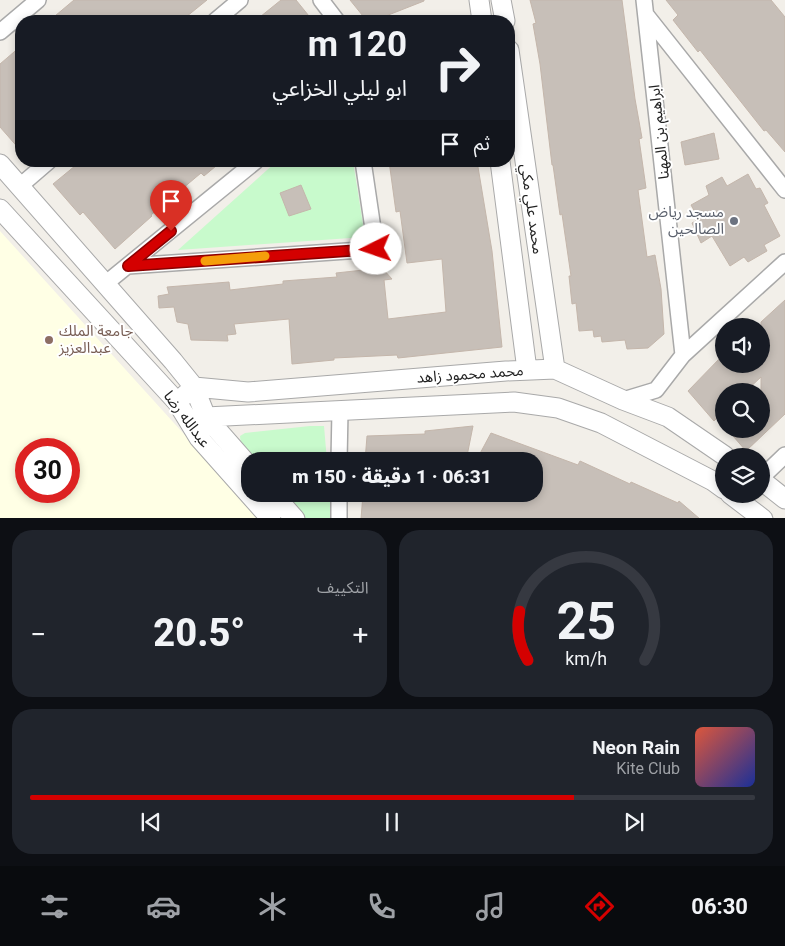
<!DOCTYPE html>
<html lang="ar">
<head>
<meta charset="utf-8">
<style>
	:root { --surface:#171b24; --page:#20242c; --text:#f1f3f6; --muted:#9ea1a6; --line:#363941; --accent:#d40000 }
	body { margin:0; font-family:Roboto,"Noto Sans Arabic",sans-serif; background:var(--page); color:var(--text); direction:rtl; height:100vh; display:flex; flex-direction:column; font-size:19px; white-space:nowrap }
	* { box-sizing:border-box; margin:0 }
	p { font-size:16px; color:var(--muted) }
	.icon { flex:none; width:28px; height:28px; fill:none; stroke:currentColor; stroke-width:2; stroke-linecap:round; stroke-linejoin:round }
	.map { position:relative; height:518px; overflow:hidden; direction:ltr }
	.details { display:flex; flex-direction:column; gap:12px; padding:12px; background:#0d0f14; flex:1 }
	.details>* { flex:none }
	.hud { position:absolute; left:15px; top:15px; width:500px; height:152px; border-radius:20px; box-shadow:0 2px 8px #0003; direction:rtl; background:#171b24; color:var(--text); overflow:hidden }
	.controls { position:absolute; left:715px; top:318px; display:grid; gap:10px }
	.controls a { display:grid; place-items:center; width:55px; height:55px; border-radius:50%; background:var(--surface); box-shadow:0 2px 8px #0003; font-size:25px }
	.speed { position:absolute; left:15px; top:438px; display:flex; gap:10px; font-size:25px; font-weight:700; text-align:center }
	.speed>* { display:grid; place-content:center; width:65px; height:65px; border-radius:50%; background:var(--surface); box-shadow:0 2px 8px #0003; line-height:1 }
	.speed .limit { border:8px solid #d22; background:#fff; color:#111 }
	.pin { position:absolute; display:grid; place-items:center; width:42px; height:42px; color:#fff; margin:-51px -21px; border-radius:50% 50% 50% 0; rotate:-45deg; box-shadow:0 0 5px #0007 }
	.pin .icon { rotate:45deg }
	.me { position:absolute; width:55px; margin:-28px; rotate:266deg; stroke-linejoin:round; filter:drop-shadow(0 0 4px #0008) }
	.turn { display:flex; align-items:center; gap:18px; height:105px; padding:0 25px; font-size:22px }
	.turn .icon { width:65px; height:65px; stroke-width:2.5 }
	.turn b { display:block; font-size:35px; line-height:42px }
	.then { display:flex; align-items:center; height:48px; padding:0 25px; background:#0003; gap:10px; font-size:19px }
	.big { font-size:38px; font-weight:800; line-height:1.1 }
	.details .card { flex:1; display:flex; flex-direction:column; justify-content:center; gap:8px; min-width:0; padding:0 18px; border-radius:20px; background:var(--page) }
	.details .dial { align-items:center; gap:0 }
	.dial svg { height:130px; overflow:visible; fill:none; stroke:var(--line); stroke-width:7; stroke-linecap:round; text-anchor:middle }
	.dial text { fill:var(--text); stroke:none }
	.song { display:flex; align-items:center; gap:15px }
	.cover { width:60px; height:60px; border-radius:8px; background:linear-gradient(135deg,hsl(10 70% 55%),hsl(230 70% 35%)) }
	.played { height:5px; border-radius:2px; background:linear-gradient(90deg,var(--accent) 75%,var(--line) 75%) }
	.keys { display:flex; justify-content:space-around; direction:ltr }
	.heat { display:flex; justify-content:space-between; align-items:center; font-size:28px; direction:ltr }
	.details .tiles { flex:1; display:grid; gap:12px; grid-template-columns:1fr 1fr }
	.card:last-child { grid-column:span 2 }
	.trip { position:absolute; left:241px; top:452px; width:302px; height:50px; border-radius:20px; background:var(--surface); box-shadow:0 2px 8px #0003; font-weight:800; line-height:50px; text-align:center; direction:rtl }
	.tab-bar { display:flex; height:80px; justify-content:space-around; align-items:center; background:#090b0e; color:var(--muted) }
	.tab-bar .icon { width:35px; height:35px }
	.tab-bar .on { color:var(--accent) }
	.tab-bar b { font-size:22px; color:var(--text) }
	.map>svg:first-child { display:block }
	.education { fill:#ffffe5; fill-rule:evenodd }
	.park { fill:#c8facc }
	.building { fill:#c7bfb8; stroke:#c4b6ab }
	.lines { fill:none; stroke-linecap:round; stroke-linejoin:round }
	.minor-casing { stroke:#a9a9a9; stroke-width:18 }
	.tertiary-casing { stroke:#a9a9a9; stroke-width:21 }
	.minor { stroke:#fff; stroke-width:15 }
	.tertiary { stroke:#fff; stroke-width:19 }
	.route-casing { stroke:#8a0000; stroke-width:12 }
	.route { stroke:#d40000; stroke-width:9 }
	.slow { stroke:#f59e0b; stroke-width:9 }
	.worship-dot { fill:#6b7280; stroke:#fff; stroke-width:2 }
	.education-dot { fill:#8d6e63; stroke:#fff; stroke-width:2 }
	.labels { text-anchor:middle; dominant-baseline:central; stroke-width:4; stroke-linejoin:round; paint-order:stroke }
	.street-label { font-size:15px; fill:#222; stroke:#fff }
	.worship-label { font-size:15px; fill:#5b616d; stroke:#fff; text-anchor:end }
	.education-label { font-size:15px; fill:#785e54; stroke:#fff; text-anchor:start }
</style>
</head>
<body>
<div class="map">
<svg width="785" height="519" viewBox="0 0 785 519">
	<rect width="100%" height="100%" fill="#f2efe9"/>
	<path class="education" d="M0,231L260,518H0ZM26,449H69V491H26Z"/>
	<path class="park" d="M277,161H353L365,237L178,250Z
		M310,426H324L327,461H255L241,445L240,436L245,433Z
		M284,494H330L333,518H305Z"/>
	<path class="building" d="M74,0H207L181,21H49Z
		M281,0H296L313,21H255Z
		M350,0H424V1L373,21H367Z
		M530,0H622L635,99L642,138L639,139L646,188L638,190L647,257L655,255L661,289L664,334L648,348L627,349L625,340L602,342L601,336L594,337L593,330L579,331L576,303L572,304L569,276H571L562,214L560,215L553,165H552L540,64L533,24L536,23Z
		M666,0H771L785,17V152L766,130L764,131L700,50L698,52L673,20L678,15Z
		M21,46V151L0,127V64Z
		M714,133L719,159L685,165L681,142Z
		M81,161H222L204,176L201,173L151,215L152,216L115,249L83,212L80,215L53,184Z
		M389,161H441V165L477,161L492,251L502,347L398,358L397,355L334,358V360L292,364L289,319L234,324L236,334L227,335L228,341L191,340L188,324L177,322L174,307L159,308L158,296L169,294L167,287L229,282L230,290L283,284V281L337,277L336,273L382,268L392,279L384,280L388,319L446,312L442,259L407,263L400,211L396,212Z
		M748,174L756,189L760,188L768,203L764,205L780,236L764,245L767,251L748,262L744,257L730,266L712,236L701,243L692,223L699,219L691,205L709,195L706,186L722,177L727,186Z
		M301,185L311,209L289,216L280,193Z
		M785,300V414L746,451L727,429H761V377L746,391H724V425L717,418L714,421L688,391L722,356L724,358V364H761V322Z
		M473,426L466,461H365L367,436L425,434V431Z
		M491,433L578,465L580,461L630,484L631,482L678,503L679,501L700,519H361L363,494H535V461H476Z"/>
	<g class="lines">
		<g class="minor-casing">
			<path id="minor" d="M321,0L337,21
				M644,0L683,355
				M647,16L785,190
				M215,21L240,0
				M0,32L38,0
				M20,186L49,161
				M128,266L376,249L363,161
				M105,284L256,161
				M623,400L656,390L683,355L785,262
				M339,461L340,411
				M761,478L785,455
				M339,519V494"/>
		</g>
		<g class="tertiary-casing">
			<path id="tertiary" d="M479,0L482,21
				M501,0L505,21
				M509,50L555,369
				M500,161L527,370
				M0,164L173,361L194,387L206,417L250,467
				M0,209L177,402L199,438L271,519
				M177,402L194,387L248,392L506,371L555,369L623,400L668,417L725,456
				M199,438L206,417L514,402L558,408L601,423L713,481L724,489
				M761,480L785,499
				M273,494L295,519
				M730,494L763,519"/>
		</g>
		<use href="#minor" class="minor"/>
		<use href="#tertiary" class="tertiary"/>
	</g>
	<g class="lines">
		<g class="route-casing">
			<path id="route" d="M171,231L128,266L376,249"/>
		</g>
		<use href="#route" class="route"/>
		<path class="slow" d="M205,261L265,256"/>
	</g>
	<circle class="worship-dot" cx="734" cy="221" r="5"/>
	<circle class="education-dot" cx="49" cy="340" r="5"/>
	<g class="labels">
		<g class="street-label">
			<text transform="translate(659 132) rotate(-96)">ابراهيم بن المهنا</text>
			<text transform="translate(532 209) rotate(82)">محمد علي مكي</text>
			<text transform="translate(470 374) rotate(-4)">محمد محمود زاهد</text>
			<text transform="translate(187 419) rotate(53)">عبدالله رضا</text>
		</g>
		<g class="worship-label">
			<text x="724" y="212">مسجد رياض<tspan x="724" dy="17">الصالحين</tspan></text>
		</g>
		<g class="education-label">
			<text x="59" y="331">جامعة الملك<tspan x="59" dy="17">عبدالعزيز</tspan></text>
		</g>
	</g>
</svg>
<div class="controls">
<a><svg class="icon" aria-label="sound" viewBox="0 0 24 24"><path d="M4 9h4l5-4v14l-5-4H4zM17 9q2 3 0 6"/></svg></a>
<a><svg class="icon" aria-label="search" viewBox="0 0 24 24"><circle cx="10" cy="10" r="6"/><path d="M15 15l6 6"/></svg></a>
<a><svg class="icon" aria-label="layers" viewBox="0 0 24 24"><path d="M12 4l9 5-9 5-9-5zM3 14l9 5 9-5"/></svg></a>
</div>
<div class="speed"><div class="limit">30</div></div>
<div class="pin" style="left:171px;top:231px;background:#d93025"><svg class="icon" aria-label="arrive" viewBox="0 0 24 24"><path d="M6 21V4h12l-3 4 3 4H6"/></svg></div>
<svg class="me" style="left:376px;top:249px" viewBox="-20 -20 40 40"><circle r="19" fill="#fff"/><path d="M0-13L10 11 0 6-10 11z" fill="#d40000"/></svg>
<div class="trip">06:31 · 1 دقيقة · 150 m</div>
<div class="hud">
<div class="turn"><svg class="icon" aria-label="right" viewBox="0 0 24 24"><path d="M7 20v-9h11M14 6l5 5-5 5"/></svg><div><b>120 m</b>ابو ليلي الخزاعي</div></div>
<div class="then">ثم<svg class="icon" aria-label="arrive" viewBox="0 0 24 24"><path d="M6 21V4h12l-3 4 3 4H6"/></svg></div>
</div>
</div>
<section class="details">
<div class="tiles">
<div class="card dial"><svg viewBox="0 0 100 80">
<path d="M14 69A42 42 0 1 1 86 69"/>
<path d="M14 69A42 42 0 0 1 9 39" stroke="#d40000"/>
<text x="50" y="56" font-size="32" font-weight="700">25</text>
<text x="50" y="72" font-size="11">km/h</text>
</svg></div>
<div class="card"><p>التكييف</p>
<div class="heat"><a>−</a><b class="big">20.5°</b><a>+</a></div>
</div>
<div class="card">
<div class="song"><i class="cover"></i><div><b>Neon Rain</b><p>Kite Club</p></div></div>
<div class="played"></div>
<div class="keys"><svg class="icon" aria-label="previous" viewBox="0 0 24 24"><path d="M18 5L8 12l10 7zM5 5v14"/></svg><svg class="icon" aria-label="pause" viewBox="0 0 24 24"><path d="M8 5v14M16 5v14"/></svg><svg class="icon" aria-label="next" viewBox="0 0 24 24"><path d="M6 5l10 7-10 7zM19 5v14"/></svg></div>
</div>
</div>
</section>
<nav class="tab-bar">
<b>06:30</b>
<svg class="icon on" aria-label="directions" viewBox="0 0 24 24"><path d="M12 3l9 9-9 9-9-9zM9 14v-3h6M13 9l2 2-2 2"/></svg>
<svg class="icon" aria-label="music" viewBox="0 0 24 24"><path d="M9 18V5l10-2v13"/><circle cx="6" cy="18" r="3"/><circle cx="16" cy="16" r="3"/></svg>
<svg class="icon" aria-label="phone" viewBox="0 0 24 24"><path d="M5 4h4l2 5-3 2q2 4 5 5l2-3 5 2v4C11 20 4 13 5 4z"/></svg>
<svg class="icon" aria-label="climate" viewBox="0 0 24 24"><path d="M12 3v18M4 7l16 10M4 17L20 7"/></svg>
<svg class="icon" aria-label="car" viewBox="0 0 24 24"><path d="M5 17H2v-5l4-1 3-4h7l3 4 3 1v5h-3M9 17h6M6 11h13"/><circle cx="7" cy="17" r="2"/><circle cx="17" cy="17" r="2"/></svg>
<svg class="icon" aria-label="filters" viewBox="0 0 24 24"><path d="M4 7h16M4 17h16"/><circle cx="9" cy="7" r="2"/><circle cx="15" cy="17" r="2"/></svg>
</nav>
</body>
</html>
